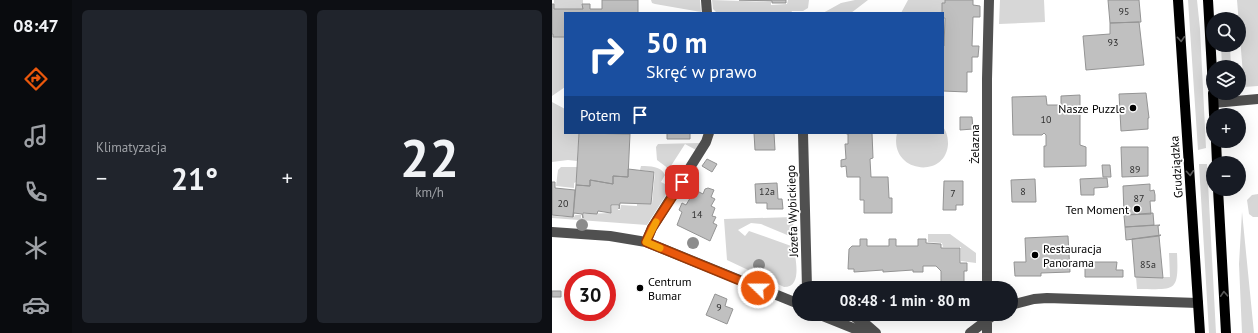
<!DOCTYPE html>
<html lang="pl">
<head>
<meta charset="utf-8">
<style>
	:root { --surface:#171b24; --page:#20242c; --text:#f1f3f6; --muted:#9ea1a6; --accent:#ea580c }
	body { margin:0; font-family:"PT Sans",sans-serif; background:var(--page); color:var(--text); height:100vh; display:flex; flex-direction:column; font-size:15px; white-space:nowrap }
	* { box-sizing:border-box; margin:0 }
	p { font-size:13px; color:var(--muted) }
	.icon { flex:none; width:22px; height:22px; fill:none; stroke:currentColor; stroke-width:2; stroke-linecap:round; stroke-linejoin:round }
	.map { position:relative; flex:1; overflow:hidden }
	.drawer { display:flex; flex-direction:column; gap:10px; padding:10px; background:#0d0f14; width:480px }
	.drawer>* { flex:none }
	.top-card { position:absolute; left:12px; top:12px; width:380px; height:122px; border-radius:0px; box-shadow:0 4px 16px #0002; background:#1a4fa0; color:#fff; overflow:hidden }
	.buttons { position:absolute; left:654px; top:12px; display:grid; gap:8px }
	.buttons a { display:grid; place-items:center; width:40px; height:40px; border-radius:50%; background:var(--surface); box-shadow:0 4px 16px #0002; font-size:20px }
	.speed { position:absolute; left:12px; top:269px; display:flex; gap:8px; font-size:20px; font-weight:700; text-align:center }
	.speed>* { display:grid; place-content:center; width:52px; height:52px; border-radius:50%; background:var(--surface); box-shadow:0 4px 16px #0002; line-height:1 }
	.speed .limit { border:6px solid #d22; background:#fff; color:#111 }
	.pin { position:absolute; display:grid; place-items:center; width:34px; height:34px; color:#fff; margin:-17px; border-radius:8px; box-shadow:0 2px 6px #0006 }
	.me { position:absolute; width:44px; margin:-22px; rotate:292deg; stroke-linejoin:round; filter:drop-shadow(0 0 3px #0008) }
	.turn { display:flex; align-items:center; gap:14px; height:84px; padding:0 16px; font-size:18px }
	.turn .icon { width:52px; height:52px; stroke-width:2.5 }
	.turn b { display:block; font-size:28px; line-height:34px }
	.then { display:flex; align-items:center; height:38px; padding:0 16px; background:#0003; gap:8px; font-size:15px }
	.big { font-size:30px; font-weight:600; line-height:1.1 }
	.drawer .card { flex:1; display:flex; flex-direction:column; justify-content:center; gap:6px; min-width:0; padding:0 14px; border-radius:6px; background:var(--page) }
	.drawer .dial { align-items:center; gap:0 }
	.dial b { font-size:52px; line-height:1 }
	.heat { display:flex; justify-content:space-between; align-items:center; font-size:22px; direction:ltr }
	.drawer .tiles { flex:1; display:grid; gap:10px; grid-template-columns:repeat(2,1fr) }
	.trip { position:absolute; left:240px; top:281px; width:226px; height:40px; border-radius:20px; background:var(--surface); box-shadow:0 4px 16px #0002; font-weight:600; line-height:40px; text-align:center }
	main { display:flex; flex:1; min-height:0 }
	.tab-bar { display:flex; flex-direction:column; width:72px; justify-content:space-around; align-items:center; background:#090b0e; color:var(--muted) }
	.tab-bar .icon { width:28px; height:28px }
	.tab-bar .active { color:var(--accent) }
	.tab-bar b { font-size:18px; color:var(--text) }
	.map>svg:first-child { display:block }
	.green { fill:#d7d7d7 }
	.building { fill:#c0c0c0; stroke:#949494 }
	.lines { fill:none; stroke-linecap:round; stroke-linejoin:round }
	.minor { stroke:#505050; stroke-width:10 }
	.major { stroke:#000; stroke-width:10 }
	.tree { fill:#8c8c8c }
	.oneway { stroke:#595959 }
	.route-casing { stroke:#983908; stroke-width:10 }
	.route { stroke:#ea580c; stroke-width:7 }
	.slow { stroke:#f59e0b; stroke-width:7 }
	.poi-dot { fill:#000; stroke:#fff; stroke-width:1.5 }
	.labels { text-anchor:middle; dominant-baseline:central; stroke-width:3.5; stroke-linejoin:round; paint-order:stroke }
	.number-label { font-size:10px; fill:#303030 }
	.poi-label { font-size:12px; fill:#000; stroke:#fff; text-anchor:end }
	.street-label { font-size:12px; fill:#000; stroke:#fff }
</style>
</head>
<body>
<main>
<nav class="tab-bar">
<b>08:47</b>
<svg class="icon active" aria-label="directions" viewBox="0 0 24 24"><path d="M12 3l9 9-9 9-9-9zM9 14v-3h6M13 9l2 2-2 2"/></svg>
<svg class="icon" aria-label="music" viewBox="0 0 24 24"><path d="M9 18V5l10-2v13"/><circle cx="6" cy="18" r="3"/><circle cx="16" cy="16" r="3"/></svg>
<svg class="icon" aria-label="phone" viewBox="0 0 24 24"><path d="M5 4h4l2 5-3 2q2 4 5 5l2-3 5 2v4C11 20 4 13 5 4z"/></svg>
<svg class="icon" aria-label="climate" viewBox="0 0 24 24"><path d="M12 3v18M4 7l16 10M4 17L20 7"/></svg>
<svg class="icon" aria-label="car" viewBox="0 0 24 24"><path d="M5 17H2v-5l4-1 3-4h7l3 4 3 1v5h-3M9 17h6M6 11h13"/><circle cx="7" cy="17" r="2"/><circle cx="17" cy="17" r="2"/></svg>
</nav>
<section class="drawer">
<div class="tiles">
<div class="card"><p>Klimatyzacja</p>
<div class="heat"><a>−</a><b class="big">21°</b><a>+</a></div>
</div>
<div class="card dial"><b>22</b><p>km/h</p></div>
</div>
</section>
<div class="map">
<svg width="706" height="333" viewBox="0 0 706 333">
	<rect width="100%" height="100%" fill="#fff"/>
	<path class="green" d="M2,0H31V9H2Z
		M99,0H148L149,12L103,4L100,3Z
		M160,0L219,2V5L235,4L236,0H257L256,8L251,11H240L239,13H165L161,9Z
		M303,0H316L299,13H271L289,3Z
		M356,0H393V3H390V13H349Z
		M448,0H492L493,22L447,24Z
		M636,0H645L648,29L654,148L646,150Z
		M685,0H706V86L692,87Z
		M0,34L13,37V87L0,96Z
		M669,45H678L679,67H670Z
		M0,102L13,109V133H27L25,161L16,160L0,162Z
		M391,127C395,132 396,138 396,144C394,180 336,173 345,133H391Z
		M148,143L144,150L133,144L117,169L105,160L104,147L106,144Z
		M647,164H655L664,333H657Z
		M89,166C98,166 109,166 113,175L109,182L119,187L95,225L0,218V216L22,217L23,215H29V218H31L32,214L59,213L60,206H66V210H68L69,205L85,206V203L100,204L103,172L88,170Z
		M9,167H25L24,182L22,183V188L4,186L6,170Z
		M706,194V217H701L697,214L695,200L700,195Z
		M690,212L702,333H690L687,264Z
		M242,217L240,237L209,224L199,223L186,230L193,236L197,231L242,247C243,259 251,287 232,287L175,260L172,219Z
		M376,234H398L424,253V263L409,261V247H391L390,243L376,242Z
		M617,253H625C627,294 623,289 585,289L584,277H618Z"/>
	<path class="building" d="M50,0H86V13H13V37H1V34H0V4H2V9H31L30,4H38V9H50Z
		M234,0V3H220V1L187,0Z
		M393,0H421V5L428,6V17H421L420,46H427L426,57H420V72H415V92L391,91V46H392L393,18H391L390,13V3H393Z
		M556,0H587L589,22L558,23Z
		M587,22L592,65L534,70L531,36L558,34V23Z
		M594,93L597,118H596V129L569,131L567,94Z
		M528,95V145L534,147V166L492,167V146H494V135L492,133L490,135H461L460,97L494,96L495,105H509V96Z
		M408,117H420L421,129L408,130Z
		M27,133L78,134L76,177L61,176V184L38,180V186L24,185Z
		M115,133H138V139H115Z
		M202,133H222L223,150H203Z
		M291,133H320L321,158L318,159L319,177H336L337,198H340V213H312V200H308V177H295L294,166L289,167V160L294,159L293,144H296V134Z
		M569,147H596V176L570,177Z
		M155,159L165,164L160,172L150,166Z
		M550,165H558L559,177H551Z
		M76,169L102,172L99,204L68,203L67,209V205H59V213L46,211L45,214L31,213V218L30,214L22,213L21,217L24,185L38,186V180L61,184V176L76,177Z
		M549,178H555L556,187L542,188V195H529L528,179Z
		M483,179L484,202H460L459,180Z
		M392,181H411V205H404V210H391Z
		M0,182H3V188L23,190L21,217L0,215Z
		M225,183L226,199H230L231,209H215V203H204L203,184Z
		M598,184V191L602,190L603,195V201H598L599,214L572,215L571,186Z
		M156,188L162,190L159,197L163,199L159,206L163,208L160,216L164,217L161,223L165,225L158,241L125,225L130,212L127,210L130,203L134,205L143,190L151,194L153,189Z
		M601,213L602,225L573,227L572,215Z
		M608,225L606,226L607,236L574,240L573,227Z
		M609,235L607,236L611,278L583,277L580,239Z
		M516,236L518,272L489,273V276H463L462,262H474L473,238Z
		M308,239H315V246H337V239H344V246H366V239H374V243L389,244V248H408V263H415V271H412V286H410V288H384V285H389V271L384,266H371V272H361V270L331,272V270L302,272V269H296L297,249L300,246H308Z
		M533,262H565L564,270H571V277H533Z
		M0,291H9V297H0Z
		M163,294L175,299L173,306L181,309L175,324L154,315Z
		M364,314H409H396V316H389V318H364Z"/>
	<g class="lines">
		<path class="minor" d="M154,0L155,13
			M662,103L706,99
			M251,133L255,288
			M0,232L58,236L94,242L247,304
			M94,242L100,228L154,142L157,133
			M435,288V79L437,0
			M459,305L482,299L495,298L646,303
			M266,314L313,333
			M298,314L316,326L324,333
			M435,316V333
			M418,333L443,314"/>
		<path class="major" d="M626,0L648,333
			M656,0L661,88
			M661,93L662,115
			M664,141L665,163
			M666,189L674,333"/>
	</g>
	<g class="tree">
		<circle cx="30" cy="225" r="6"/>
		<circle cx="141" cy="243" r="6"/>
		<circle cx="207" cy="265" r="6"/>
	</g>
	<defs><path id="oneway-chevron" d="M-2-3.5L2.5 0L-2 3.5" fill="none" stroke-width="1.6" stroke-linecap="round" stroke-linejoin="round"/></defs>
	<g class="oneway">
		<use href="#oneway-chevron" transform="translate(629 39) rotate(86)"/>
		<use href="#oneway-chevron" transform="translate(638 173) rotate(86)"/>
		<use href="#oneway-chevron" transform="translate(672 294) rotate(-93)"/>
	</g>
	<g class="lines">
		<g class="route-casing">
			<path id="route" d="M130,182L100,228L94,242L206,288"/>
		</g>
		<use href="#route" class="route"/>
		<path class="slow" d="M104,222L94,242L108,248"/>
	</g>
	<g class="poi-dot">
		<circle cx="581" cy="108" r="4"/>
		<circle cx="585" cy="209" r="4"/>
		<circle cx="483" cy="255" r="4"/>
		<circle cx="88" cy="288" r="4"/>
	</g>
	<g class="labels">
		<g class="number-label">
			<text x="572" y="11">95</text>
			<text x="561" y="42">93</text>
			<text x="494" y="119">10</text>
			<text x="583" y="169">89</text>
			<text x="215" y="191">12a</text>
			<text x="471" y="191">8</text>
			<text x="401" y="193">7</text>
			<text x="587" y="198">87</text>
			<text x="11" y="203">20</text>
			<text x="145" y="214">14</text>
			<text x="596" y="264">85a</text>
			<text x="167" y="307">9</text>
		</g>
		<g class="poi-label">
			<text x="573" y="108">Nasze Puzzle</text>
			<text x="577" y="209">Ten Moment</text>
			<text x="491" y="248" text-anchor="start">Restauracja<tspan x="491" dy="14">Panorama</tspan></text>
			<text x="96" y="281" text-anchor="start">Centrum<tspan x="96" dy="14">Bumar</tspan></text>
		</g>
		<g class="street-label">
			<text transform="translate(422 144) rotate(-90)">Żelazna</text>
			<text transform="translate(624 167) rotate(-94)">Grudziądzka</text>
			<text transform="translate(240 211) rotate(-92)">Józefa Wybickiego</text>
		</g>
	</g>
</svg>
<div class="buttons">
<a><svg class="icon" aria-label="search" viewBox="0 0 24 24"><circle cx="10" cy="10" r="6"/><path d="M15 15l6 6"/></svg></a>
<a><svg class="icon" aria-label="layers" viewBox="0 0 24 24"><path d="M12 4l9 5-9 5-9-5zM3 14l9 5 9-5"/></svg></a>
<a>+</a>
<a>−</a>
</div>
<div class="speed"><div class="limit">30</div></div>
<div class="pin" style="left:130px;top:182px;background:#d93025"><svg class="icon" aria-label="arrive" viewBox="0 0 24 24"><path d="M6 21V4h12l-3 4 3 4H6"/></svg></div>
<svg class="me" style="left:206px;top:288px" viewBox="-20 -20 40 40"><circle r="17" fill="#ea580c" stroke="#fff" stroke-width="3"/><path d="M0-11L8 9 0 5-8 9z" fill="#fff"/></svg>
<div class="trip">08:48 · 1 min · 80 m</div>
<div class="top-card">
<div class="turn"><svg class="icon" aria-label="right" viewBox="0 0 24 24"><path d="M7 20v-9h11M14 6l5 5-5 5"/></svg><div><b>50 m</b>Skręć w prawo</div></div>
<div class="then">Potem<svg class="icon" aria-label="arrive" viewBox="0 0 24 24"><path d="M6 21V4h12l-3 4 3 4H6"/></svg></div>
</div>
</div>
</main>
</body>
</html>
